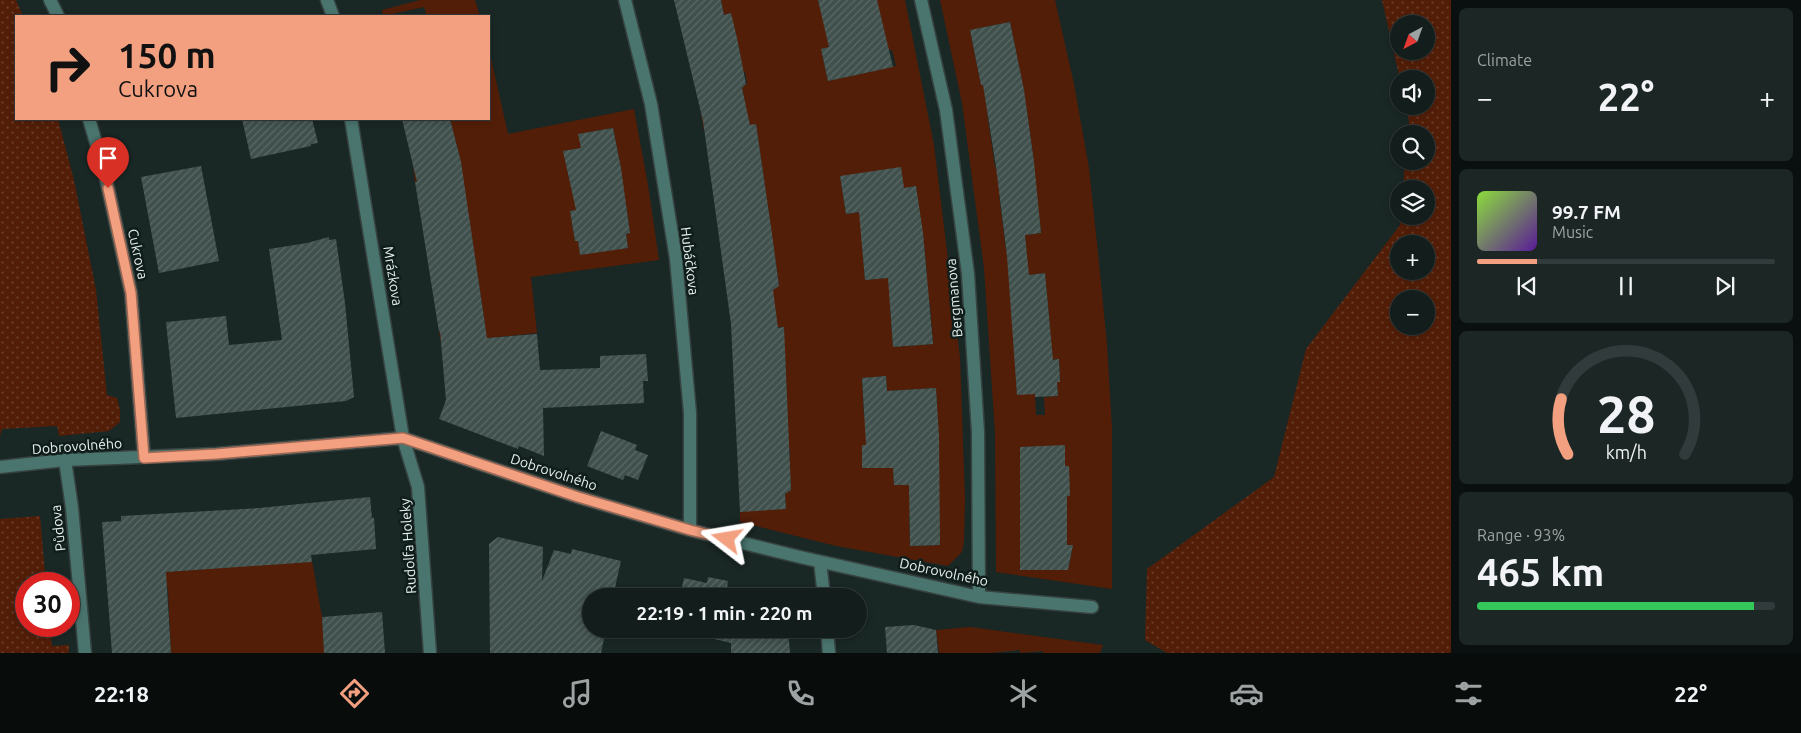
<!DOCTYPE html>
<html lang="en">
<head>
<meta charset="utf-8">
<style>
	:root { --surface:#131d1c; --page:#1c2625; --text:#f1f3f6; --muted:#9da2a3; --line:#323b3b; --accent:#f3a081 }
	body { margin:0; font-family:Ubuntu,sans-serif; background:var(--page); color:var(--text); height:100vh; display:flex; flex-direction:column; font-size:19px; white-space:nowrap }
	* { box-sizing:border-box; margin:0 }
	p { font-size:16px; color:var(--muted) }
	.icon { flex:none; width:28px; height:28px; fill:none; stroke:currentColor; stroke-width:2; stroke-linecap:round; stroke-linejoin:round }
	.map { position:relative; flex:1; overflow:hidden }
	.sheet { display:flex; flex-direction:column; gap:8px; padding:8px; background:#0a100f; width:350px }
	.sheet>* { flex:none }
	.guide { position:absolute; left:15px; top:15px; width:475px; height:105px; border-radius:0px; box-shadow:0 2px 8px #0003,0 0 0 1px var(--line); background:#f3a081; color:#111; overflow:hidden }
	.needle { width:32px; rotate:221deg }
	.controls { position:absolute; left:1390px; top:15px; display:grid; gap:10px }
	.controls a { display:grid; place-items:center; width:45px; height:45px; border-radius:50%; background:var(--surface); box-shadow:0 2px 8px #0003,0 0 0 1px var(--line); font-size:25px }
	.speed { position:absolute; left:15px; top:572px; display:flex; gap:10px; font-size:25px; font-weight:700; text-align:center }
	.speed>* { display:grid; place-content:center; width:65px; height:65px; border-radius:50%; background:var(--surface); box-shadow:0 2px 8px #0003,0 0 0 1px var(--line); line-height:1 }
	.speed .limit { border:8px solid #d22; background:#fff; color:#111 }
	.pin { position:absolute; display:grid; place-items:center; width:42px; height:42px; color:#fff; margin:-51px -21px; border-radius:50% 50% 50% 0; rotate:-45deg; box-shadow:0 0 5px #0007 }
	.pin .icon { rotate:45deg }
	.me { position:absolute; width:55px; margin:-28px; rotate:284deg; stroke-linejoin:round; filter:drop-shadow(0 0 4px #0008) }
	.turn { display:flex; align-items:center; gap:18px; height:105px; padding:0 20px; font-size:22px }
	.turn .icon { width:65px; height:65px; stroke-width:2.5 }
	.turn b { display:block; font-size:35px; line-height:42px }
	.big { font-size:38px; font-weight:700; line-height:1.1 }
	.sheet .widget { flex:1; display:flex; flex-direction:column; justify-content:center; gap:8px; min-width:0; padding:0 18px; border-radius:8px; background:var(--page) }
	.sheet .dial { align-items:center; gap:0 }
	.dial svg { height:130px; overflow:visible; fill:none; stroke:var(--line); stroke-width:7; stroke-linecap:round; text-anchor:middle }
	.dial text { fill:var(--text); stroke:none }
	.song { display:flex; align-items:center; gap:15px }
	.cover { width:60px; height:60px; border-radius:8px; background:linear-gradient(135deg,hsl(90 70% 55%),hsl(270 70% 35%)) }
	.played { height:5px; border-radius:2px; background:linear-gradient(90deg,var(--accent) 20%,var(--line) 20%) }
	.keys { display:flex; justify-content:space-around; direction:ltr }
	.heat { display:flex; justify-content:space-between; align-items:center; font-size:28px; direction:ltr }
	.charge { height:8px; border-radius:4px; background:linear-gradient(90deg,#34c759 93%,var(--line) 0) }
	.trip { position:absolute; left:582px; top:588px; width:285px; height:50px; border-radius:25px; background:var(--surface); box-shadow:0 2px 8px #0003,0 0 0 1px var(--line); font-weight:700; line-height:50px; text-align:center }
	.tabs { display:flex; height:80px; justify-content:space-around; align-items:center; background:#080c0b; color:var(--muted) }
	.tabs .icon { width:35px; height:35px }
	.tabs .active { color:var(--accent) }
	.tabs b { font-size:22px; color:var(--text) }
	main { display:flex; flex:1; min-height:0 }
	.map>svg:first-child { display:block }
	.grass { fill:url(#grass-dots); fill-rule:evenodd }
	.garden { fill:#531e08; fill-rule:evenodd }
	.building { fill:url(#building-hatch) }
	.lines { fill:none; stroke-linecap:round; stroke-linejoin:round }
	.minor-casing { stroke:#364341; stroke-width:15 }
	.minor { stroke:#4a756e; stroke-width:12 }
	.route-casing { stroke:#9e6854; stroke-width:12 }
	.route { stroke:#f3a081; stroke-width:9 }
	.labels { text-anchor:middle; dominant-baseline:central; stroke-width:5; stroke-linejoin:round; paint-order:stroke }
	.street-label { font-size:14px; fill:#e8f1ef; stroke:#101e1b }
</style>
</head>
<body>
<main>
<div class="map">
<svg width="1451" height="653" viewBox="0 0 1451 653">
	<defs>
		<pattern id="grass-dots" width="8" height="8" patternUnits="userSpaceOnUse" patternTransform="scale(1.25)"><rect width="8" height="8" fill="#531e08"/><path d="M2 2h.1M6 6h.1" fill="none" stroke="#6c3f2c" stroke-width="1.8" stroke-linecap="round"/></pattern>
		<pattern id="building-hatch" width="6" height="6" patternUnits="userSpaceOnUse" patternTransform="scale(1.25)"><rect width="6" height="6" fill="#40504d"/><path d="M-1 1l2-2M0 6l6-6M5 7l2-2" fill="none" stroke="#5c6a67"/></pattern>
	</defs>
	<rect width="100%" height="100%" fill="#192725"/>
	<path class="grass" d="M0,0H16L23,16H16V119H58L74,180L96,290L107,395L117,398L120,410V422L109,431L59,436L57,426L2,429L0,436Z
		M1382,0H1451V653H1167L1145,640L1147,569L1274,477L1306,349L1400,225V216H1426V189H1403L1405,161H1426V134H1408L1409,121L1406,106H1426V79H1400ZM1399,24H1426V51H1399ZM1399,244H1426V271H1399ZM1399,299H1426V326H1399Z
		M40,516L46,584H26V626H50L52,646L69,645V653H0V519Z"/>
	<path class="garden" d="M420,0H475L480,16H427L424,7L383,16L382,10Z
		M721,0H818L820,9L856,0H905L934,145L960,357L965,500L964,541L962,552L948,566L836,546L740,522V511L786,509L785,494L791,490V479H784L783,464L790,459V449H782L780,404L787,399L785,357L778,358L784,327L732,329L730,312L773,290L779,285L756,125L704,131L701,114L745,103L742,88L747,83L745,72L738,73L735,59L740,53L738,43L731,44V13L724,15ZM844,44L892,50L896,66L828,81L821,49ZM840,176L904,188L916,186L918,204L846,214ZM923,234L927,274L865,280L862,240ZM930,304L933,344L893,347L890,307ZM886,376L887,391L936,388L937,413L864,417L862,378ZM862,446L939,484L894,485L893,468H862ZM909,515H939L940,545L910,546Z
		M940,0H1055L1074,84L1089,168L1098,253L1107,344L1112,429V589L996,572L995,433L984,268L962,103ZM1010,22L1021,77L981,85L970,30ZM1026,107L1034,162L995,167L987,113ZM1036,191L1041,233L1025,235L1026,248L1006,250L999,195ZM1045,273L1050,330L1009,277ZM1059,359L1060,381L1057,382L1058,396L1044,397L1045,415H1036L1035,394H1017L1015,362ZM1065,446V466L1021,497L1020,447ZM1021,529H1067V545H1073L1068,570H1020Z
		M489,49L508,134L634,109L648,185L659,260L531,277L537,333L441,343L439,332L485,325L462,175L415,182L413,165L459,154L450,119H489ZM613,128L621,168L569,179L564,151L581,148L579,134ZM626,203L630,233L626,234L628,248L580,254L578,241H575L570,211Z
		M312,561L322,617L324,648L326,653H171L168,591L165,572Z
		M970,627L1103,645L1100,653H1043V651L1020,653V650L991,653H939L936,630Z"/>
	<path class="building" d="M674,0H721L724,15L731,13L737,38L746,84L742,88L750,125L756,124L772,234L779,286L773,290L778,328L784,327L791,490L785,494L786,509L740,512L731,324L703,121Z
		M818,0H877L893,67L828,81L821,49L829,47Z
		M1010,22L1024,90L1034,162L1041,233L1025,235L1029,275L1045,273L1053,360L1059,359L1060,382H1057L1058,396L1035,397V394L1017,395L1007,256L996,167L983,85H981L970,30Z
		M242,119H312L318,143L311,144V146L251,159Z
		M402,119H450L461,162L487,338L537,334L540,370L600,368V356L646,354L648,381H643L644,403L543,408L544,456L519,446L518,449L439,419L446,400L440,331L439,332L421,219L415,182H417Z
		M613,128L621,168L630,233L626,234L628,248L580,255L578,241H575L570,211L576,210L563,151L581,148L578,134Z
		M201,166L219,261L159,273L141,177Z
		M901,167L904,188L916,186L923,233L933,344L893,347L888,278L865,280L859,212L846,214L840,176Z
		M329,237V240L336,239L345,303L354,397L346,401L176,418L166,322L226,316L229,345L282,340L269,249L307,243Z
		M886,376L887,391L936,388L939,437L940,545L910,546L909,485H894L893,468H862V445H866L862,378Z
		M601,431L637,445L635,450L648,455L638,480L625,475L623,480L587,466Z
		M1065,445V466H1069L1070,496H1067V545H1073L1068,570H1020V447Z
		M370,497L372,518H374L376,549L311,555L312,562L166,572L171,653H112L102,522L121,521V516L259,508Z
		M498,537L543,547L542,581L554,550L571,554L572,549L621,561L613,596H591V629H606L601,653H490L489,544Z
		M708,577L728,581L727,588L767,596H680L684,578L707,583Z
		M382,612L385,653H324L322,617Z
		M914,625L936,630L938,653H887L885,627Z
		M673,629H788L790,653H731V643Z"/>
	<g class="lines">
		<g class="minor-casing">
			<path id="minor" d="M50,0L58,16
				M327,0L333,16
				M625,0L651,104L676,259L690,413V530
				M921,0L946,110L968,274L978,432L979,597
				M89,119L104,170L131,293L144,457
				M351,119L403,438L418,487L430,653
				M65,460L72,508L85,653
				M0,467L65,460L216,454L403,438L578,497L690,530L800,557L979,597L1092,607
				M820,562L824,596
				M827,629L829,653"/>
		</g>
		<use href="#minor" class="minor"/>
	</g>
	<g class="lines">
		<g class="route-casing">
			<path id="route" d="M108,188L131,293L144,458L216,454L403,438L578,497L690,530L727,539"/>
		</g>
		<use href="#route" class="route"/>
	</g>
	<g class="labels">
		<g class="street-label">
			<text transform="translate(138 254) rotate(78)">Cukrova</text>
			<text transform="translate(690 261) rotate(83)">Hubáčkova</text>
			<text transform="translate(393 276) rotate(81)">Mrázkova</text>
			<text transform="translate(954 298) rotate(-95)">Bergmanova</text>
			<text transform="translate(77 446) rotate(-4)">Dobrovolného</text>
			<text transform="translate(554 472) rotate(18)">Dobrovolného</text>
			<text transform="translate(58 528) rotate(-96)">Půdova</text>
			<text transform="translate(408 546) rotate(-94)">Rudolfa Holeky</text>
			<text transform="translate(944 572) rotate(12)">Dobrovolného</text>
		</g>
	</g>
</svg>
<div class="controls">
<a><svg class="needle" viewBox="-14 -14 28 28"><path d="M0-13l5 13h-10z" fill="#e53935"/><path d="M0 13l5-13h-10z" fill="#9da2a3"/></svg></a>
<a><svg class="icon" aria-label="sound" viewBox="0 0 24 24"><path d="M4 9h4l5-4v14l-5-4H4zM17 9q2 3 0 6"/></svg></a>
<a><svg class="icon" aria-label="search" viewBox="0 0 24 24"><circle cx="10" cy="10" r="6"/><path d="M15 15l6 6"/></svg></a>
<a><svg class="icon" aria-label="layers" viewBox="0 0 24 24"><path d="M12 4l9 5-9 5-9-5zM3 14l9 5 9-5"/></svg></a>
<a>+</a>
<a>−</a>
</div>
<div class="speed"><div class="limit">30</div></div>
<div class="pin" style="left:108px;top:188px;background:#d93025"><svg class="icon" aria-label="arrive" viewBox="0 0 24 24"><path d="M6 21V4h12l-3 4 3 4H6"/></svg></div>
<svg class="me" style="left:727px;top:539px" viewBox="-20 -20 40 40"><path d="M0-17L14 15 0 8-14 15z" fill="#f3a081" stroke="#fff" stroke-width="4"/></svg>
<div class="trip">22:19 · 1 min · 220 m</div>
<div class="guide">
<div class="turn"><svg class="icon" aria-label="right" viewBox="0 0 24 24"><path d="M7 20v-9h11M14 6l5 5-5 5"/></svg><div><b>150 m</b>Cukrova</div></div>
</div>
</div>
<section class="sheet">
<div class="widget"><p>Climate</p>
<div class="heat"><a>−</a><b class="big">22°</b><a>+</a></div>
</div>
<div class="widget">
<div class="song"><i class="cover"></i><div><b>99.7 FM</b><p>Music</p></div></div>
<div class="played"></div>
<div class="keys"><svg class="icon" aria-label="previous" viewBox="0 0 24 24"><path d="M18 5L8 12l10 7zM5 5v14"/></svg><svg class="icon" aria-label="pause" viewBox="0 0 24 24"><path d="M8 5v14M16 5v14"/></svg><svg class="icon" aria-label="next" viewBox="0 0 24 24"><path d="M6 5l10 7-10 7zM19 5v14"/></svg></div>
</div>
<div class="widget dial"><svg viewBox="0 0 100 80">
<path d="M14 69A42 42 0 1 1 86 69"/>
<path d="M14 69A42 42 0 0 1 10 35" stroke="#f3a081"/>
<text x="50" y="56" font-size="32" font-weight="700">28</text>
<text x="50" y="72" font-size="11">km/h</text>
</svg></div>
<div class="widget"><p>Range · 93%</p><b class="big">465 km</b><div class="charge"></div></div>
</section>
</main>
<nav class="tabs">
<b>22:18</b>
<svg class="icon active" aria-label="directions" viewBox="0 0 24 24"><path d="M12 3l9 9-9 9-9-9zM9 14v-3h6M13 9l2 2-2 2"/></svg>
<svg class="icon" aria-label="music" viewBox="0 0 24 24"><path d="M9 18V5l10-2v13"/><circle cx="6" cy="18" r="3"/><circle cx="16" cy="16" r="3"/></svg>
<svg class="icon" aria-label="phone" viewBox="0 0 24 24"><path d="M5 4h4l2 5-3 2q2 4 5 5l2-3 5 2v4C11 20 4 13 5 4z"/></svg>
<svg class="icon" aria-label="climate" viewBox="0 0 24 24"><path d="M12 3v18M4 7l16 10M4 17L20 7"/></svg>
<svg class="icon" aria-label="car" viewBox="0 0 24 24"><path d="M5 17H2v-5l4-1 3-4h7l3 4 3 1v5h-3M9 17h6M6 11h13"/><circle cx="7" cy="17" r="2"/><circle cx="17" cy="17" r="2"/></svg>
<svg class="icon" aria-label="filters" viewBox="0 0 24 24"><path d="M4 7h16M4 17h16"/><circle cx="9" cy="7" r="2"/><circle cx="15" cy="17" r="2"/></svg>
<b>22°</b>
</nav>
</body>
</html>
